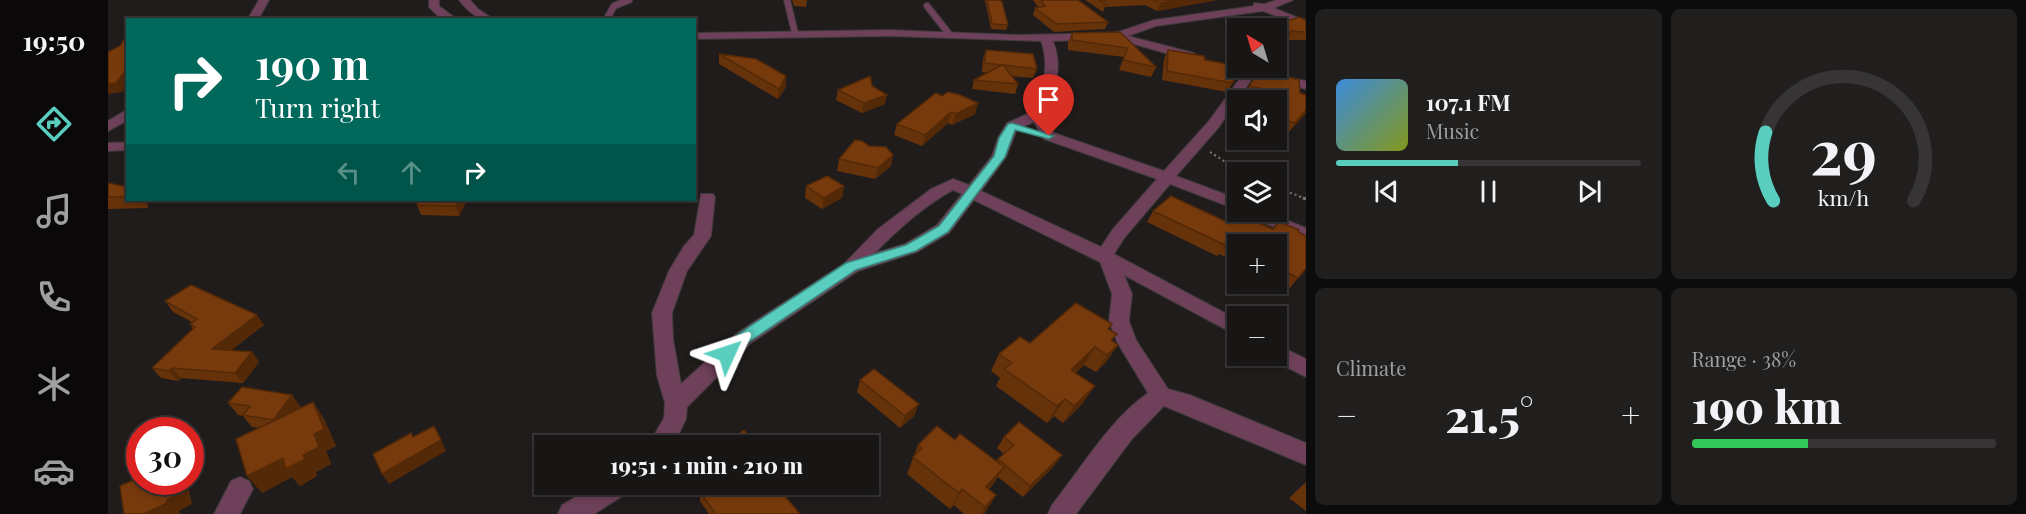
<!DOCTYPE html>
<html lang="en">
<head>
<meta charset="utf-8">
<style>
	:root { --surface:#181515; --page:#211e1e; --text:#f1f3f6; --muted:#9f9fa0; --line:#363434; --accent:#59cebf }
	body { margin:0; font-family:"Playfair Display",serif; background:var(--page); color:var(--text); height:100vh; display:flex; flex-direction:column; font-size:22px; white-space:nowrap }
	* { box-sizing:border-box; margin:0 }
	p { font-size:20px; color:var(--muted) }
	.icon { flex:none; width:33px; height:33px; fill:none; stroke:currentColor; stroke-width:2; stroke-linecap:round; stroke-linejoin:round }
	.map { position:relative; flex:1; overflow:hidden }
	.panel { display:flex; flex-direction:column; gap:9px; padding:9px; background:#0d0c0c; width:720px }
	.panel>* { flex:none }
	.banner { position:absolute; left:18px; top:18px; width:570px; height:183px; border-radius:0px; box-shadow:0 3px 9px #0003,0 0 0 2px var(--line); background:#00695c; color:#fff; overflow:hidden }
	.needle { width:39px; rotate:322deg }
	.fabs { position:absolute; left:1119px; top:18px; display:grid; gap:12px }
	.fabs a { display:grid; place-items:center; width:60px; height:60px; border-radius:0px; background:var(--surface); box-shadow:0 3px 9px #0003,0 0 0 2px var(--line); font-size:30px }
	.speed { position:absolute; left:18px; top:417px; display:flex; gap:12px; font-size:30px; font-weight:700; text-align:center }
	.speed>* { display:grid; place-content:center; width:78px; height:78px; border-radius:50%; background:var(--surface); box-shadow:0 3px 9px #0003,0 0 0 2px var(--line); line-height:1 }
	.speed .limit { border:9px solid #d22; background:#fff; color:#111 }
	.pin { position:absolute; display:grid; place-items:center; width:51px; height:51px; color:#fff; margin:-62px -26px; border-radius:50% 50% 50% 0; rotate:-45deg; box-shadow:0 0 6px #0007 }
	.pin .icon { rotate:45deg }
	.me { position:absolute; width:66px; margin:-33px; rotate:48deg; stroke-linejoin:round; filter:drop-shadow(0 0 4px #0008) }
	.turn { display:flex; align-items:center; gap:21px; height:126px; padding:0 30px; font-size:27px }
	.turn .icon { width:78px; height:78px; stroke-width:2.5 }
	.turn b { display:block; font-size:42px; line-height:51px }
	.lanes { display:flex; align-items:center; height:57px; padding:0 30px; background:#0003; justify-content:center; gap:30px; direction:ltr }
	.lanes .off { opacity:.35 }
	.big { font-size:45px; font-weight:800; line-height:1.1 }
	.panel .tile { flex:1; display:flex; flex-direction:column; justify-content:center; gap:9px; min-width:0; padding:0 21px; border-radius:9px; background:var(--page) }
	.panel .dial { align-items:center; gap:0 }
	.dial svg { height:156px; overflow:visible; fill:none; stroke:var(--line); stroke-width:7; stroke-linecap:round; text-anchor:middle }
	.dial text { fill:var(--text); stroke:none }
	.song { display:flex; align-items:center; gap:18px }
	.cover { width:72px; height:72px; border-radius:9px; background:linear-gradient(135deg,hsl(210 70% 55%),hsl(70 70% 35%)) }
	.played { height:6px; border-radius:3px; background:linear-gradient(90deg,var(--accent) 40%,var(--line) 40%) }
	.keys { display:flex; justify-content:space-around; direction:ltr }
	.heat { display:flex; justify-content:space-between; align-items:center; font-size:33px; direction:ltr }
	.charge { height:9px; border-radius:4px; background:linear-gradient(90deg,#34c759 38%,var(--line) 0) }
	.panel .tiles { flex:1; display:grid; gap:9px; grid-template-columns:repeat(2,1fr) }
	.trip { position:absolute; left:426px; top:435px; width:345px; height:60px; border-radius:0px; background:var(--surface); box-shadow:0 3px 9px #0003,0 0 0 2px var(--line); font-weight:800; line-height:60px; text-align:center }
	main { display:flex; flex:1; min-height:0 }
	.tab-bar { display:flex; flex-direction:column; width:108px; justify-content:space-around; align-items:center; background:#0a0808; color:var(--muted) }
	.tab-bar .icon { width:42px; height:42px }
	.tab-bar .current { color:var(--accent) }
	.tab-bar b { font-size:27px; color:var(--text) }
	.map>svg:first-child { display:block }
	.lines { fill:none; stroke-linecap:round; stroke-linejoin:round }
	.lane-casing { stroke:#3d3939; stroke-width:8 }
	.street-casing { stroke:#3d3939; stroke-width:2 }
	.path-far1 { stroke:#7b7877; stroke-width:2; stroke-dasharray:2 3; stroke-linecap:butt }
	.path { stroke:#7b7877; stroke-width:3; stroke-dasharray:3 4.5; stroke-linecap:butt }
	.lane { stroke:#6e405a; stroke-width:6 }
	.street { fill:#6e405a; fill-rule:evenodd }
	.wall { fill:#66320a }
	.shaded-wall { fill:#532908 }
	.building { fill:#773a0c; stroke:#532908; stroke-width:1.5 }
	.route { fill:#59cebf; stroke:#3a867c; stroke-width:1.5 }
</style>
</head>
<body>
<main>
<nav class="tab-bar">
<b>19:50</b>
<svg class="icon current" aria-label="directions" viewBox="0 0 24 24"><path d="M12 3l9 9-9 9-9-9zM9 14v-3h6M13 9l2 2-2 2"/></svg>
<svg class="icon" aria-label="music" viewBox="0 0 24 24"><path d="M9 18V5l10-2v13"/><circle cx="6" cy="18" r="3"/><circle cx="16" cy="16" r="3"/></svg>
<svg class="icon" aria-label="phone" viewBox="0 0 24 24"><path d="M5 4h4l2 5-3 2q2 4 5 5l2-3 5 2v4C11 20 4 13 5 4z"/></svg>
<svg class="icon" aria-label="climate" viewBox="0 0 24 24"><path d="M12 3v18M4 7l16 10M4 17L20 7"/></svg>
<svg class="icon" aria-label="car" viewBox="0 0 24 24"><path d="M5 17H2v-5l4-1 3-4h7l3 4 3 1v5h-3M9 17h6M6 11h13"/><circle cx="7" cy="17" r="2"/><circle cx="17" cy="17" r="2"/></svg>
</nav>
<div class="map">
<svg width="1198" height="514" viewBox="0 0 1198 514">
	<rect width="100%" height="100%" fill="#201c1c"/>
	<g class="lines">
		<g class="lane-casing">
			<path id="lane" d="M679,0L687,33
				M819,6L842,35
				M498,20L506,6L521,0"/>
		</g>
		<g class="street-casing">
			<path id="street" d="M151,0H161L150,20H139Z
				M321,0H331V6L350,20L332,18L321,7Z
				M351,0H362L370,9L387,20C370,20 362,14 351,0Z
				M1169,0H1185L1166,8L1198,21V28L1155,11L1048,26L1020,36L1086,53L1088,56L1082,60L1008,39L945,41C955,66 948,92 936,115L946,133L1056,171L1101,121L1138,70H1146L1148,73L1111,127L1068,176L1130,199V210L1062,184L1017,237L1006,254L1130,320V336L1016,275L1024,294L1021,321L1028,340L1060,389L1082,395L1198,443V465L1056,406L1024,439L968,514H940L944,505C972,470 1002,419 1040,393L1009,342L1001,321L1004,294L992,262L866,200L841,233L809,252L750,271L643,343L579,407L578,419L565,446H540L556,418L557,403L549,376L544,313L561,271L576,246L586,235L593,194H605L607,197L603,236L579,271L564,313L565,339L573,384L629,333L737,263L770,229L823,189L845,179L861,185L884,156L890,138L899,123L924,112C935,91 942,65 933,41L781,36L586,39V33L781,30L910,35L1007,33L1046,20L1146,6V3L1156,4ZM926,122L936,139L1049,179L1005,229L993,247L873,191L898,157L909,129ZM845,190L854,194L829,225L797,244L767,253C789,230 817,205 845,190Z
				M1169,75L1198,81V89L1165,82L1163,79Z
				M20,109V120L0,131V121Z
				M20,142V150L0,151V143Z
				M1137,212H1159L1198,228V240L1139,216Z
				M1168,344L1198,359V377L1161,358L1159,356H1168Z
				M132,477L141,481L145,489L132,514H106L123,481Z
				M489,484H524L521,492L486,514H450L454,505Z"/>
		</g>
		<path class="path-far1" d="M1102,152L1133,172
			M1168,187L1198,199"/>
		<path class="path" d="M1195,198L1198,199"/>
		<use href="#lane" class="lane"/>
		<use href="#street" class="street"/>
	</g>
	<path class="wall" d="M684,0H699L698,7L686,6Z
		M877,0H892L900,25L898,30L883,29Z
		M925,0H970L1000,22L997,29L946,32L925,15L927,8L930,7Z
		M977,0H1109L1049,11L1037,5L997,7L995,12Z
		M1198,20V40H1180L1173,59L1178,61L1173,70L1169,73L1153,70L1192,93L1198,95V113L1180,133L1168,129V100H1156L1135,96L1152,70L1139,68H1168V28Z
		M1012,32L1048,67L1043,77L1011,70L1016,57L960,50V43L964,33Z
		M878,50L929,69L925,78L903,76L910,84L907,94L864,89L866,80L879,73L874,72L875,59Z
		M1060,50L1097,60L1130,76L1119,92L1054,80L1056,59Z
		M611,54L678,87L670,99L611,64Z
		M764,86L777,104L754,113L728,100L730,90Z
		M834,96L870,103L867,114L844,125L840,123L814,146L786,135L789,124Z
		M785,155L783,166L767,179L729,171L731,159Z
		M0,183L20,187V200H40V208L0,209Z
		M698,186H736L734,198L714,209L697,198Z
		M359,200L351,216L313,215L309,205Z
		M1045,211L1123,224L1190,232L1198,268L1181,289L1168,283V244H1130V263L1111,254L1109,256L1039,222Z
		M57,301L156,325L123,350L144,352L151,362L135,383L73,378L70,381L53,378L44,368L85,329L82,324L84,322L65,312Z
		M1001,330L1004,341L1010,345L998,362L988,372L976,365L967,373L975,403L955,423L946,416L939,423L888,386L892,378L883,371L891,354L922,343Z
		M752,380L806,416L792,428L749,392Z
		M205,402L216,419L228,446L218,451L223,464L208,472L209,476L192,486L184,477L154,493L152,428L144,427L135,416L130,415L120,403L193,407L191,409Z
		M896,437L954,455L946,466L915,497L890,477L886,483L881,490L888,495L876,514H856L846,505L842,509L799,474L810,445L847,440L889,461L896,454L889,448Z
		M1198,482V511L1181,498Z
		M592,492L678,498L692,514H601L592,501Z"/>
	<path class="shaded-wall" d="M1070,0H1109L1049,11L1052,3Z
		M20,68V85L14,92L0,94V84Z
		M1135,68L1130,76L1119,92L1124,83Z
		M678,76V87L670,99L671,89Z
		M779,95L777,104L754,113L756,103Z
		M870,103L867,114L844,125L848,114Z
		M1198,110V113L1180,133L1187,123Z
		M843,112L840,123L814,146L817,135Z
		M785,155L783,166L767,179L770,168Z
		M736,186L734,198L714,209L716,198Z
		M34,200H40V208Z
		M351,200H359L351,216L348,206Z
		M149,315L156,325L112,359L104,349Z
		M1010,345L998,362L988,372L999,355Z
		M987,347L976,365L953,388L963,370Z
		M144,352L151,362L135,383L127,373Z
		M64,368L73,378L70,381L61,371Z
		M987,386L975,403L955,423L966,406Z
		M184,395L193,407L174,432L165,420Z
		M957,399L946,416L939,423L949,406Z
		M205,402L216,419L228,446L218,451L223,464L208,472L209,476L192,486L184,477L154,493L139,476L175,458L195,455L206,434Z
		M811,404L806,416L792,428L797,416Z
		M333,440L338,451L281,484L274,474Z
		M954,455L946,466L915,497L922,486Z
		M896,467L886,483L869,504L878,487Z
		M70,482H79L84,504L71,511L72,514H36L59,500Z
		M680,489L678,499L675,494Z
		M854,489L846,505L842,509L851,493Z
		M888,495L878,511L876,514H874L877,507Z"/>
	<path class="building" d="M879,0H892L894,2L900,25L884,24Z
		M933,0H970L1000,22L949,24L927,8L937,6Z
		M991,0H997L998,5Z
		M1045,0H1070L1052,3Z
		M70,17L69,20H52Z
		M1191,17L1198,20V32L1182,31L1175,55L1171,59L1178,61L1175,64L1168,63V35L1173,31L1168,30V28H1158Z
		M20,32V68L8,83L0,84V52L12,46Z
		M1012,32L1048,67L1015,60L1020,48L964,40V33Z
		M878,50L925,54L929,69L895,65L910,84L866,80L894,65L877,63Z
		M1060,50L1096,56L1097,60L1130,66V68H1135L1124,83L1059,71Z
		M611,54L648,59L678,76L671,89Z
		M1152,70L1191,80L1192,93L1198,95V110L1187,123L1168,117V100H1156L1167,91L1141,86Z
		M762,76L764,86L779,95L756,103L730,90Z
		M840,92L852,95L870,103L848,114L843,112L817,135L789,124L828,93L834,96Z
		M747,140L754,141L761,146L778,147L785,155L770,168L731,159Z
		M719,176L736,186L716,198L698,186Z
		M0,183L20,187V197H0Z
		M1063,196L1123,224L1132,215L1165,229L1171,222L1191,230L1190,232L1198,236V268L1190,278L1168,267V244H1130V248L1119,243L1117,245L1045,211Z
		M311,200H351L348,206L309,205Z
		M83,285L149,315L104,349L144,352L127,373L64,368L61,371L44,368L87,327L82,324L89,319L57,301Z
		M968,303L1004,324L1000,329L1009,334L1003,340L1010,345L999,355L987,347L963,370L987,386L966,406L957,399L949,406L896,369L904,363L891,354L912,337L922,343Z
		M766,369L811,404L797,416L752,380Z
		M134,387L184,395L165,420L135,415L142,406L120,403Z
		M205,402L216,429L206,434L211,447L195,455L197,459L178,469L175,458L139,476L128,439Z
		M911,422L954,455L922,486L890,459L906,445L896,437Z
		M326,426L333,440L274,474L265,454L303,433L305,437Z
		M829,426L847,440L852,434L896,467L878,487L888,495L877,507L854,489L851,493L805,457L814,448L810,445Z
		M636,430L650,446H613Z
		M32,477V482H70L72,493L59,500V503L36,514H16L12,486Z
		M603,484H675L680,489L675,494L692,514H608L592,492Z"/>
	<path class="route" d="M904,123L946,136L941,139L907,130L897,157L840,232L808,251L748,270L641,342L624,359L619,360L613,359L611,354L630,334L738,263L798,245L831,226L886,156L891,138L900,124Z"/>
</svg>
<div class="fabs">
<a><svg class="needle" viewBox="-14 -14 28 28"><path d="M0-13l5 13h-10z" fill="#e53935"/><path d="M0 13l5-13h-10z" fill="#9f9fa0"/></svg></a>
<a><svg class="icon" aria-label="sound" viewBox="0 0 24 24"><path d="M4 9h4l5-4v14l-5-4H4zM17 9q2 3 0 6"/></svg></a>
<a><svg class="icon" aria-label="layers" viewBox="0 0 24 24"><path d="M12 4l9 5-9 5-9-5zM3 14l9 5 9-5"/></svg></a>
<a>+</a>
<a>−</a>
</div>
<div class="speed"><div class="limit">30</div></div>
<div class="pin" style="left:941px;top:136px;background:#d93025"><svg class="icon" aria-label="arrive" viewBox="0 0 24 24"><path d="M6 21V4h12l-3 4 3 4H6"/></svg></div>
<svg class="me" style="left:619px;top:354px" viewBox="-20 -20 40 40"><path d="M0-17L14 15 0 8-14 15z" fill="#59cebf" stroke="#fff" stroke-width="4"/></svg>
<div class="trip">19:51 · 1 min · 210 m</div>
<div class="banner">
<div class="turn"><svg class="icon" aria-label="right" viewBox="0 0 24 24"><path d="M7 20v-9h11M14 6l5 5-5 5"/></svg><div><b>190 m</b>Turn right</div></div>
<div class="lanes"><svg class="icon off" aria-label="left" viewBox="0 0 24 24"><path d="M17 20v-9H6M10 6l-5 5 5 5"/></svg><svg class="icon off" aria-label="ahead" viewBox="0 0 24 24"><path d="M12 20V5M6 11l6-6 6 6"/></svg><svg class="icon" aria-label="right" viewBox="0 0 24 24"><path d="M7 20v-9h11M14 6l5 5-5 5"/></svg></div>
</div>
</div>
<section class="panel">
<div class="tiles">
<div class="tile">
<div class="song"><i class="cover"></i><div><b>107.1 FM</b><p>Music</p></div></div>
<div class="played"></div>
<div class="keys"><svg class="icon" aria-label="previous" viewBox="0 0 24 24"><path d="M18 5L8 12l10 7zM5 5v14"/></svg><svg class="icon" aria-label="pause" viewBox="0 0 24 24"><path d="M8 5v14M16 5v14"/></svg><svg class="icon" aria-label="next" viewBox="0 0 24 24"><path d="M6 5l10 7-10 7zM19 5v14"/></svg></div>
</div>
<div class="tile dial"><svg viewBox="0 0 100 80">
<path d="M14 69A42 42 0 1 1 86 69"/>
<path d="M14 69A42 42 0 0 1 10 34" stroke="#59cebf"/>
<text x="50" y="56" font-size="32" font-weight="700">29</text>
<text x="50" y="72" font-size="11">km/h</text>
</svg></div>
<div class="tile"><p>Climate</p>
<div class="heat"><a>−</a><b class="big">21.5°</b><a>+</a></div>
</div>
<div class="tile"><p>Range · 38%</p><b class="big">190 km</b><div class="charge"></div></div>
</div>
</section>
</main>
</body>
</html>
